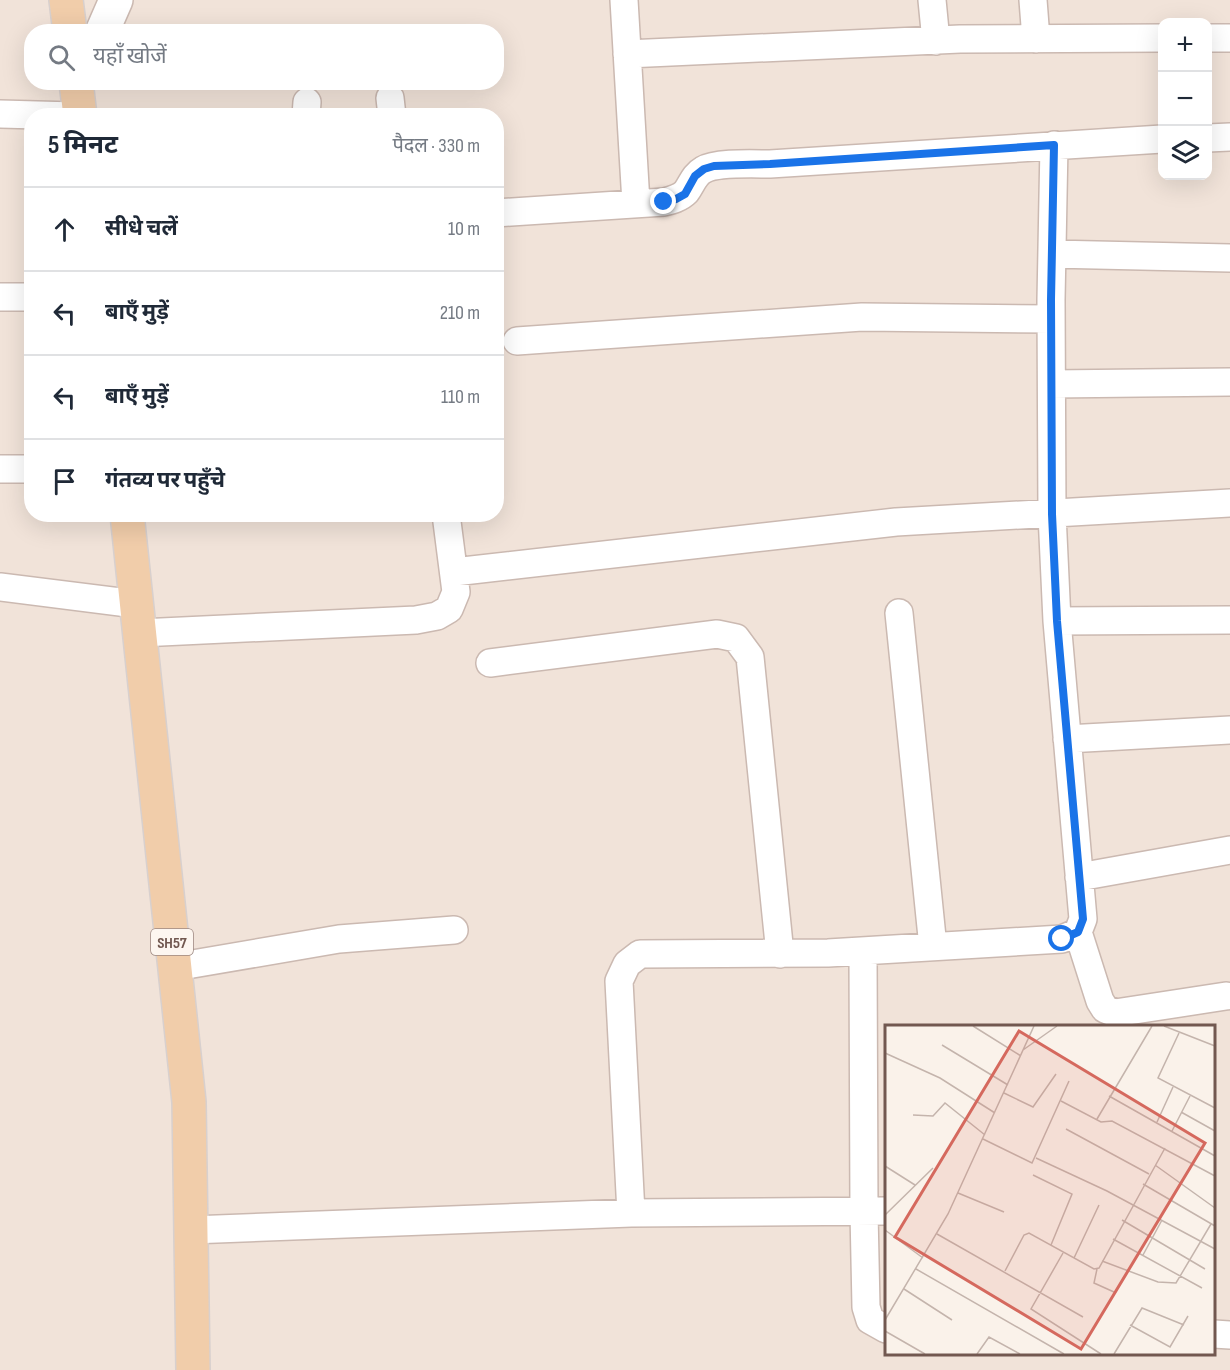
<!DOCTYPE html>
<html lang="hi">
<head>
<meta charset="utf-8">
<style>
	body { margin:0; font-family:"Sofia Sans Condensed","Noto Sans Devanagari",sans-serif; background:#f6f6f7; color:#1f2937 }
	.controls { position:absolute; right:18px; top:18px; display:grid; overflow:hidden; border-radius:12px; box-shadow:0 6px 24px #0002 }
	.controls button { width:54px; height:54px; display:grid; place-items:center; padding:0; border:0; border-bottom:2px solid #e0e1e3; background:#fff; color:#1f2937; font:30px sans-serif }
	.stop { position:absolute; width:18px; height:18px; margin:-14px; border:4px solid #1a73e8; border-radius:50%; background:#fff }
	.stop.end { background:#1a73e8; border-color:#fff; box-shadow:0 2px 6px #0008 }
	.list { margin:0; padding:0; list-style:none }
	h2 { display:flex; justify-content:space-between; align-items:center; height:78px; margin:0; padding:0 24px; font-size:26px }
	h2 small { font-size:20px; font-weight:400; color:#747a83 }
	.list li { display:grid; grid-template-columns:39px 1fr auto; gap:18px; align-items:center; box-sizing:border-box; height:84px; padding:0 24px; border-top:2px solid #e0e1e3 }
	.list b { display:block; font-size:22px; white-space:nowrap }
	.list em { font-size:20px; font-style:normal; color:#747a83 }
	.icon { flex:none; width:33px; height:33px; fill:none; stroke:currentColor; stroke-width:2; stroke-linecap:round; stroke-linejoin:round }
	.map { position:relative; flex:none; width:1230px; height:1370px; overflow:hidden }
	.search { position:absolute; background:#fff; box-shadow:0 6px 24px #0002; left:24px; top:24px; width:480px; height:66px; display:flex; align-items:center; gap:15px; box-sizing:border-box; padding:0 21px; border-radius:24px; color:#747a83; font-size:22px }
	.panel { position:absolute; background:#fff; box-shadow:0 6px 24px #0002; left:24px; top:108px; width:480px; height:414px; border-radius:24px }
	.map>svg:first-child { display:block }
	.residential { fill:#f1e3d9; fill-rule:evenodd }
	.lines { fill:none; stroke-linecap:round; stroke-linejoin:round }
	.minor-casing { stroke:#cbb9b1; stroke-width:30 }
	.tertiary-casing { stroke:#cbb9b1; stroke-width:36 }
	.primary-casing { stroke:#d8d0ce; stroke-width:36 }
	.minor { stroke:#fff; stroke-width:27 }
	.tertiary { stroke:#fff; stroke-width:33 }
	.primary { stroke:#f1cdaa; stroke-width:33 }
	.route { stroke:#1a73e8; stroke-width:8 }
	.labels { text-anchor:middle; stroke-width:4.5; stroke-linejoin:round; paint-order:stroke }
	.shield { fill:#fdf6f0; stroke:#9c8780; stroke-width:1.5 }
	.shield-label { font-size:16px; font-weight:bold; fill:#725850 }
	.inset-road { fill:none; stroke:#c4b4ac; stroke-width:1.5 }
	.view { fill:#d5695e; fill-opacity:0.15; stroke:#d5695e; stroke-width:3 }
	.inset-edge { fill:none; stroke:#725850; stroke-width:3 }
</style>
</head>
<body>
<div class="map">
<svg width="1230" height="1370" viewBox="0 0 1230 1370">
	<rect width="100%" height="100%" fill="#faf2ea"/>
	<path class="residential" d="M0 0H1230V1370H0ZM1162 22H1208V176H1162ZM32 32H496V82H32ZM32 116H496V514H32ZM886 1026H1214V1354H886Z"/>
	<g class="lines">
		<defs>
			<path id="minor" d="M624 0 636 203
				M932 0 936 41
				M1033 0 1036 39
				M1208 38H1230
				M627 54 960 39 1162 38
				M390 98 392 116
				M0 114 75 116
				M306 116 307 102
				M1208 138 1230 137
				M496 213 664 202C672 200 680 198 686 192 692 184 694 175 703 170 716 162 754 164 770 164L1162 139
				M1052 254 1230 258
				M0 297H32
				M517 341 862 317 1051 319
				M1052 384 1230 382
				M0 469H32
				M454 572 896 522 1230 503
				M0 587 136 604
				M899 613 933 947
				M1057 621 1230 620
				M140 633 416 620 437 616 449 609 456 592 446 514
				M490 663 717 634 736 638 750 657 780 954
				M1067 739 1230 730
				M1079 877 1230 850
				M1078 932 1100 1001 1105 1009 1115 1013 1226 996
				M863 952 864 1212 866 1307 870 1320 886 1329
				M175 967 339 939 454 930
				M631 1213 619 981 627 964 640 954 828 953 1062 939 1078 932 1083 919 1057 621 1052 514 1051 300 1054 145
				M191 1230 631 1213 886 1211
				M1214 1334 1230 1335"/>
			<path id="tertiary" d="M102 32 116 0"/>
			<path id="primary" d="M66 0 70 32
				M76 82 80 116
				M127 514 189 1102 193 1370"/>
		</defs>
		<use href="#minor" class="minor-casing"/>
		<use href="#tertiary" class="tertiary-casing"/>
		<use href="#primary" class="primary-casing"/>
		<use href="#minor" class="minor"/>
		<use href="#tertiary" class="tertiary"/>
		<use href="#primary" class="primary"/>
	</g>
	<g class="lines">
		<path class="route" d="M664 202 676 199 685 194 695 176 704 169 714 166 770 164 1054 145 1051 300 1052 514 1057 621 1083 919 1078 932 1062 939"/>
	</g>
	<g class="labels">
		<rect class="shield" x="151" y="929" width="42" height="26" rx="4.5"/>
		<g class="shield-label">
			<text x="172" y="948">SH57</text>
		</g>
	</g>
	<g transform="translate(885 1025)">
		<rect width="330" height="330" fill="#faf2ea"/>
		<path class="inset-road" d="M88 1 136 31M279 1 330 21M294 8 273 53 330 83M57 20 123 60M138 25 172 1M0 28 55 53 110 88M119 68 148 82 171 49M224 71 330 131M176 76 216 97 227 96 330 151M296 87 330 106M28 90 48 91 60 78 100 110M212 94 267 1M272 97 288 62M181 104 264 149M287 106 305 71M98 114 147 138 184 56M151 133 222 166 330 224M270 140 330 183M0 141 30 160M148 150 187 169 166 220M258 159 330 201M73 168 119 187M0 190 48 143M237 195 320 244M0 205 38 233M52 209 198 292M228 214 317 263M178 228 146 284 216 329M258 230 277 195M189 233 214 180M217 236 273 257 291 258 326 199M31 244 179 329M212 244 209 258 229 267M120 246 139 210 144 208 209 244 214 243 280 123M19 264 67 295M0 295 63 189 149 1M245 300 285 322 303 291M0 306 40 329M92 329 104 312 135 329M229 329 257 283 299 300"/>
		<path class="view" d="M134 6 320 118 196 324 10 212Z"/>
		<rect width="330" height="330" class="inset-edge"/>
	</g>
</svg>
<div class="controls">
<button>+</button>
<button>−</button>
<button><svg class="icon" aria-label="layers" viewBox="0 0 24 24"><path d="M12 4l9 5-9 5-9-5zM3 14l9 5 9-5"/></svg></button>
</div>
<div class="stop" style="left:1062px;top:939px"></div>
<div class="stop end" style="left:664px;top:202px"></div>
<div class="search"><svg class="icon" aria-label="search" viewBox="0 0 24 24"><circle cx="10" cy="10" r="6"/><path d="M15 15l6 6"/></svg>यहाँ खोजें</div>
<section class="panel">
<h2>5 मिनट<small>पैदल · 330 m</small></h2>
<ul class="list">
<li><svg class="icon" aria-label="ahead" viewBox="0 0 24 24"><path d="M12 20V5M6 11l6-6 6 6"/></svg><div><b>सीधे चलें</b></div><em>10 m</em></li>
<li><svg class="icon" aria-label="left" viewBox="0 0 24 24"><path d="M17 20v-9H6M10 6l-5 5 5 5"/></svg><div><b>बाएँ मुड़ें</b></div><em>210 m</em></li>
<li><svg class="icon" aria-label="left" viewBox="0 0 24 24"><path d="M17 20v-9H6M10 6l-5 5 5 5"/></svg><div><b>बाएँ मुड़ें</b></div><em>110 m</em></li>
<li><svg class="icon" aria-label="arrive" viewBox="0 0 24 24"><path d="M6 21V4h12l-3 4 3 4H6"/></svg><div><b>गंतव्य पर पहुँचे</b></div></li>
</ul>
</section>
</div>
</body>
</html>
